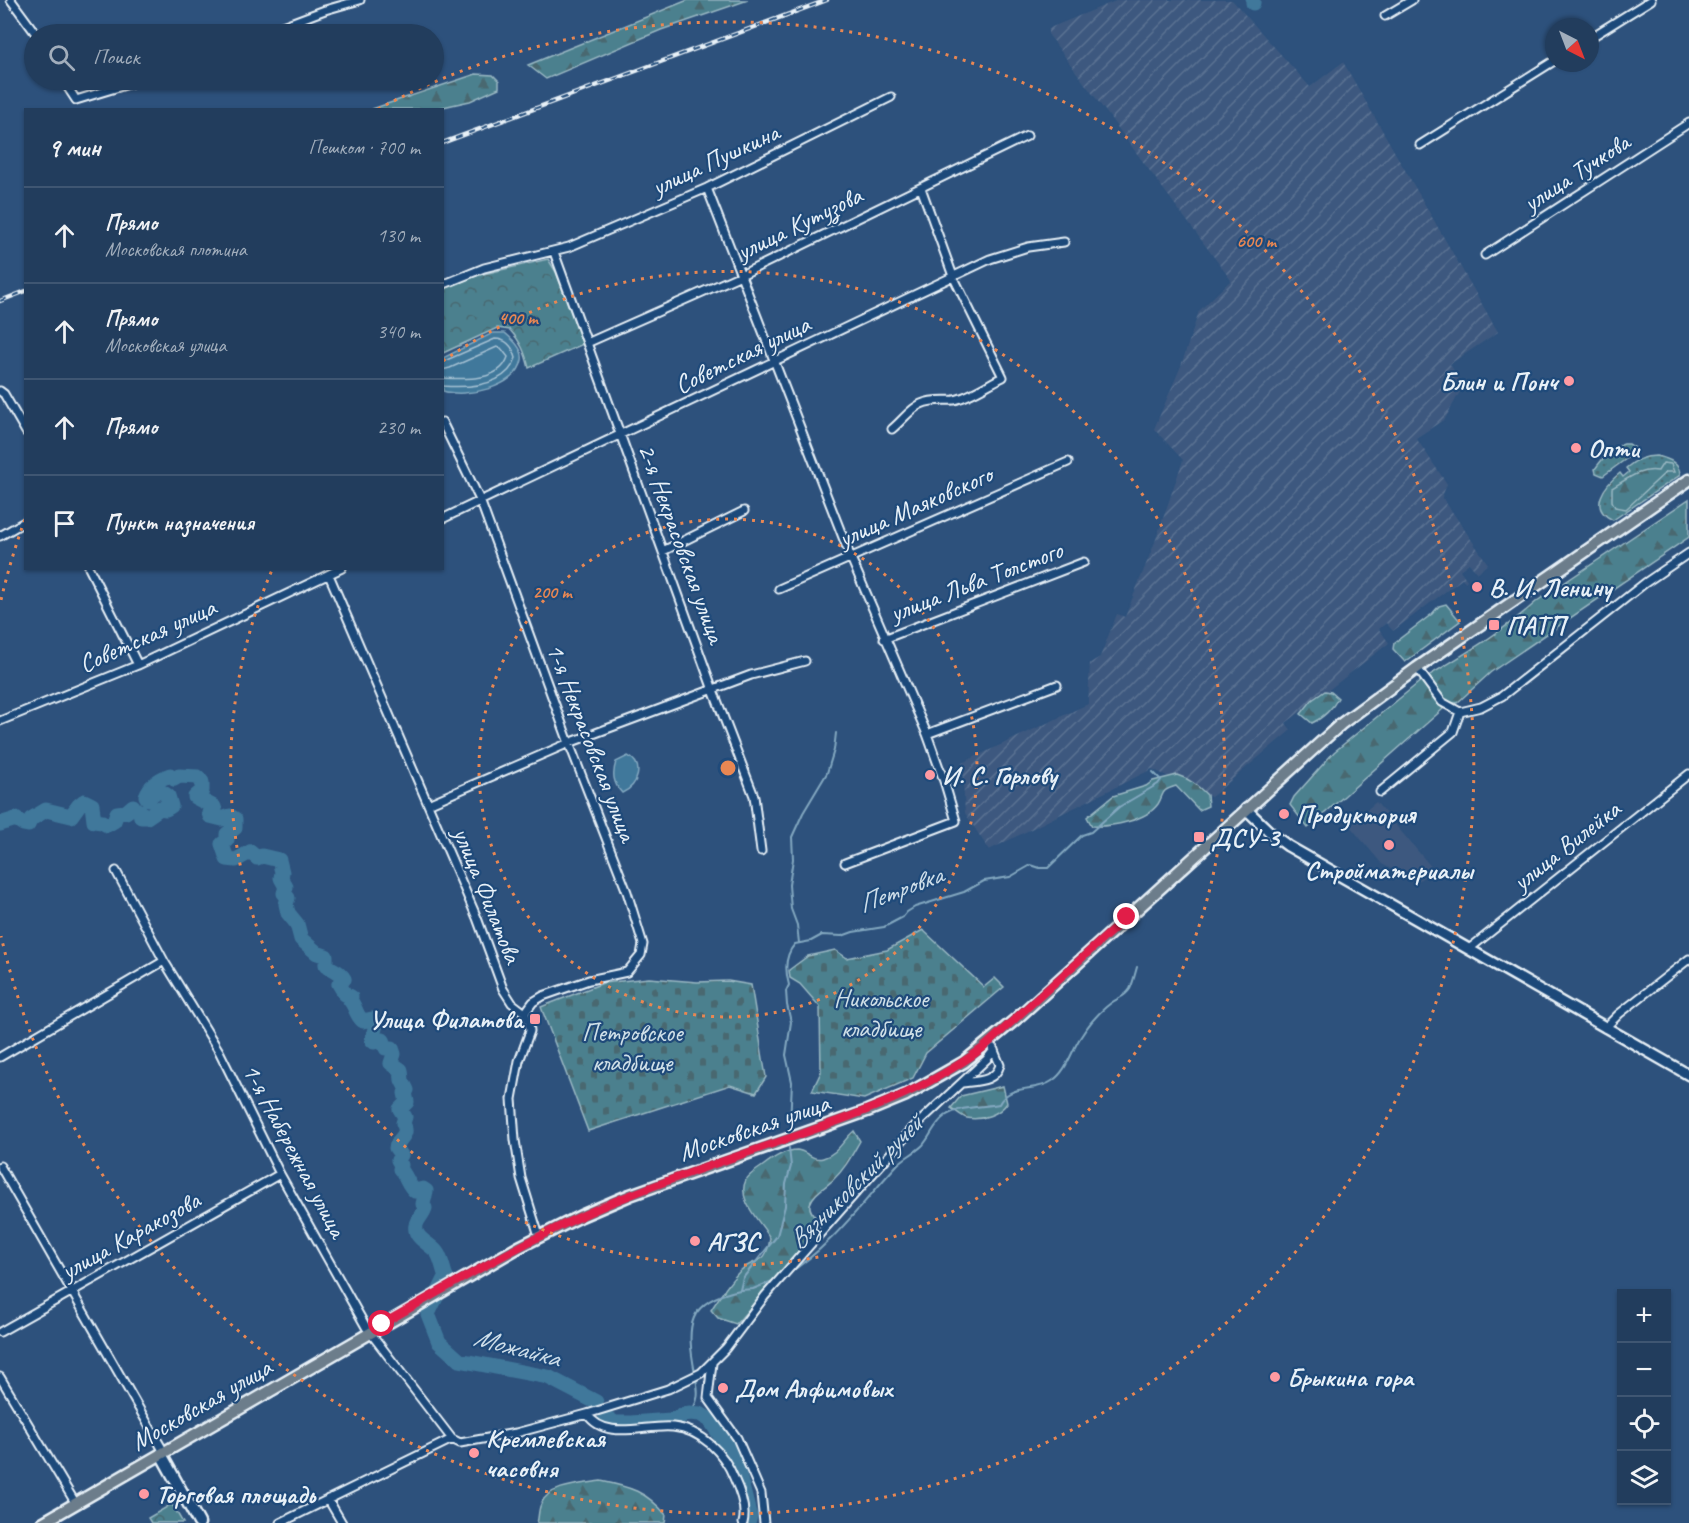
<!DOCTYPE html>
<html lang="ru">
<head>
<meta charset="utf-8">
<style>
	body { margin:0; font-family:Caveat,sans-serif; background:#2a4463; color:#f1f3f6 }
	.controls { position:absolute; right:18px; bottom:18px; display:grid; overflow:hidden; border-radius:0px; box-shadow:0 2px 4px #0004 }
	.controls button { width:54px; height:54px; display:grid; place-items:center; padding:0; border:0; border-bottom:2px solid #3f5672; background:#223d5d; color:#f1f3f6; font:30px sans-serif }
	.compass { position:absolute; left:1545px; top:18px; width:54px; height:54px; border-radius:50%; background:#223d5d; box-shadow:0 2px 4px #0004; rotate:138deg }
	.stop { position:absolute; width:18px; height:18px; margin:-14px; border:4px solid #e11d48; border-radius:50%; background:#fff }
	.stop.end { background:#e11d48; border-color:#fff; box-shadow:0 2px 6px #0008 }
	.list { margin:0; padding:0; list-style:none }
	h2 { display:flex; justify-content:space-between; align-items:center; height:78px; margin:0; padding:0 24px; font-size:26px }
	h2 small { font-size:20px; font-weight:400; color:#a2aebc }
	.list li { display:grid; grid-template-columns:39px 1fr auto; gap:18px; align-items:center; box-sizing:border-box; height:96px; padding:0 24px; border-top:2px solid #3f5672 }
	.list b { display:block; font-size:22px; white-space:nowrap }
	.list p { margin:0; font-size:20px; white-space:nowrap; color:#a2aebc }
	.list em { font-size:20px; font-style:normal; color:#a2aebc }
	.icon { flex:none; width:33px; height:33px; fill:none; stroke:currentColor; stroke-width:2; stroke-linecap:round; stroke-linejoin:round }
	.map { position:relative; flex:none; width:1689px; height:1523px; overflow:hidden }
	.search { position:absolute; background:#223d5d; box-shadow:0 2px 4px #0004; left:24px; top:24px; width:420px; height:66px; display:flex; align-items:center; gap:15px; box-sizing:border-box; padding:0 21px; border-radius:33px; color:#a2aebc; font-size:22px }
	.panel { position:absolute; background:#223d5d; box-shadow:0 2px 4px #0004; left:24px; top:108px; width:420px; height:462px; border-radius:0px }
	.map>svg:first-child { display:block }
	.built { fill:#3e597f }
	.industrial { fill:url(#industrial-furrows) }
	.grass { fill:url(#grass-dots); stroke:#9ab8c3; stroke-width:1.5 }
	.forest { fill:url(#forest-firs); stroke:#9ab8c3; stroke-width:1.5 }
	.cemetery { fill:url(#cemetery-stones); stroke:#9ab8c3; stroke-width:1.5 }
	.park { fill:url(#park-crowns); stroke:#9ab8c3; stroke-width:1.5 }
	.water { fill:#40789b; stroke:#83a8c0; stroke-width:1.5 }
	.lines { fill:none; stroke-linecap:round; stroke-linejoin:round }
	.shore { stroke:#a5c1d3; stroke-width:1.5 }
	.stream { stroke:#83a8c0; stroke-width:2 }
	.river { stroke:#40789b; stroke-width:15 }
	.minor-casing { stroke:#e8f1f8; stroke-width:11 }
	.tertiary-casing { stroke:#e8f1f8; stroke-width:14 }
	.secondary-casing { stroke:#e8f1f8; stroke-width:15 }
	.primary-casing { stroke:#e8f1f8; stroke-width:15 }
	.minor { stroke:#1f4a7a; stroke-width:7 }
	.tertiary { stroke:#1f4a7a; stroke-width:9 }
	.secondary { stroke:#1f4a7a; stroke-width:10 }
	.primary { stroke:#6c7d8b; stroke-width:10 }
	.rail-casing { stroke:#e8f1f8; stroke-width:4.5 }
	.rail { stroke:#1f4a7a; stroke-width:2; stroke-dasharray:7; stroke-linecap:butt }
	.route { stroke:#e11d48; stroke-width:8 }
	.ring { fill:none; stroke:#e88753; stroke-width:3; stroke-dasharray:3 6 }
	.poi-dot { fill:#ff9aa2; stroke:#1f4a7a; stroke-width:2 }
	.labels { text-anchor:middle; stroke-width:4.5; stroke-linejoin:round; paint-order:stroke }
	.street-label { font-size:26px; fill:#e8f1f8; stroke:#1f4a7a }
	.poi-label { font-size:26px; font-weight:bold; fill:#e8f1f8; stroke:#1f4a7a; text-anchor:start }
	.park-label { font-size:26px; fill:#d0e0e8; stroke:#1f4a7a }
	.water-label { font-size:27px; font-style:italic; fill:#cfdfea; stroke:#1f4a7a }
	.centre { fill:#e88753; stroke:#1f4a7a; stroke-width:3 }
	.ring-label { font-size:18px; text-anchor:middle; font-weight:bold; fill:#e88753; stroke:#1f4a7a; stroke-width:4.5; stroke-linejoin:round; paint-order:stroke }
</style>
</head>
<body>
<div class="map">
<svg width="1689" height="1523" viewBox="0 0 1689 1523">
	<defs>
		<pattern id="industrial-furrows" width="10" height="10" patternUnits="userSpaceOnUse" patternTransform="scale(1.5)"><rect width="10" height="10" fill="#3e597f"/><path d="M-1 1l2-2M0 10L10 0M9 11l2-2" fill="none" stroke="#5a7192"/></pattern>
		<pattern id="grass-dots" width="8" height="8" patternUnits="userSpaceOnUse" patternTransform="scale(1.5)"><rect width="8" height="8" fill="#4b808e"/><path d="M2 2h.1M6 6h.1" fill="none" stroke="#49676f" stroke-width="1.8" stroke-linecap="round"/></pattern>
		<pattern id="forest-firs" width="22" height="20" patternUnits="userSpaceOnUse" patternTransform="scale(1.5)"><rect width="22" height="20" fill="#4b808e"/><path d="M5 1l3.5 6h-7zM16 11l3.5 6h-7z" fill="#49676f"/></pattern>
		<pattern id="cemetery-stones" width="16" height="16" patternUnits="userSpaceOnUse" patternTransform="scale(1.5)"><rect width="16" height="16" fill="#4b808e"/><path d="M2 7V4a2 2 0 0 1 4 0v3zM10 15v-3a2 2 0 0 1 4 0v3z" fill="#49676f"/></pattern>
		<pattern id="park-crowns" width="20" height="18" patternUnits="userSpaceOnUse" patternTransform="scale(1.5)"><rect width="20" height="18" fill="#4b808e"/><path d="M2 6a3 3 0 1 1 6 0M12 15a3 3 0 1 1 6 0" fill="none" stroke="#49676f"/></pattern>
	</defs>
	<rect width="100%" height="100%" fill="#2d517c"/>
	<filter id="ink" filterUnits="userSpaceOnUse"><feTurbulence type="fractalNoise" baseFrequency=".0167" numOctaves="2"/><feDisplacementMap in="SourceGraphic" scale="12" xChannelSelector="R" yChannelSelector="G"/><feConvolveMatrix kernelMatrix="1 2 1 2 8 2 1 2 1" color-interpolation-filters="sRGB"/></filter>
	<g filter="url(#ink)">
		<path class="built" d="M1376 802 1433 869 1416 883 1382 864 1349 825Z"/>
		<path class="industrial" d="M1118 0H1232L1310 87 1343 62 1498 332 1450 364 1463 386 1445 419 1416 438 1447 484 1442 497 1488 564 1477 573 1469 563 1460 570 1467 580 1465 582 1462 579 1393 631 1386 623 1379 629 1389 643 1286 723 1291 730 1211 797 1152 769 989 850 965 813 962 763 1088 704 1090 663 1100 657 1117 614 1125 617 1155 542 1183 460 1154 429 1181 366 1199 311 1231 280 1048 34V30L1052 27Z"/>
		<path class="grass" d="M1624 444H1629L1638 450 1603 476 1596 473 1595 469C1602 459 1612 447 1624 444Z
			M1656 456C1667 458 1680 462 1680 475L1613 520C1587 508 1605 485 1620 473L1623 477 1629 472 1626 468C1635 460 1644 456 1656 456Z"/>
		<path class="forest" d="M688 0H748L661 30 546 79 528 65Z
			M476 74 493 75 499 81V88L470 101 434 109H372Z
			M1663 463 1671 464 1674 472H1666L1626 509 1615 507 1612 501V488C1627 479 1640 468 1658 471Z
			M1689 499V537L1491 672 1457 703 1447 702 1428 676C1466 653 1504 631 1537 601Z
			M1446 604 1460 621 1405 662 1393 649 1394 643 1432 614 1439 606Z
			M1422 680 1443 709 1308 828 1290 805 1294 797 1334 752Z
			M1325 691 1331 692 1338 698C1333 708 1323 718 1312 723L1301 714 1312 700Z
			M1177 775C1190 779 1197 785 1207 795L1208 806 1199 810 1176 786C1159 791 1165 793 1158 804 1146 821 1111 827 1092 826L1087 817 1113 796 1146 786 1153 781Z
			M1003 1086 1007 1103C1000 1114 981 1121 967 1118 962 1117 956 1111 951 1108L961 1096Z
			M854 1131 860 1141C852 1155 845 1169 833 1180 826 1187 813 1193 810 1204 809 1209 812 1213 815 1217L828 1216 825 1222 736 1324 718 1318 711 1310C720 1296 728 1283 740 1271 757 1256 766 1267 770 1238 761 1222 736 1200 746 1180 749 1174 759 1169 764 1165 773 1158 785 1150 797 1150 807 1151 812 1161 823 1158 838 1154 843 1140 854 1131Z
			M601 1481C630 1487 646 1491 666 1515L665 1523H537C539 1517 538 1510 541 1504 548 1485 583 1484 601 1481Z"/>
		<path class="cemetery" d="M923 930 984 987 995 978 1004 987 926 1053 913 1078 864 1099 812 1091 821 1072 820 1007 800 984 790 978 789 970 808 956 835 950 847 958 887 950Z
			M649 978 697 982 728 981 751 985 766 1077 756 1093 730 1085 588 1131 541 1007 603 983Z"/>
		<path class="park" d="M548 259 556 272 583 344 529 368C525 352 521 342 510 330L497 328 443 353V289L475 276Z
			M172 1504 183 1523H151L148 1518Z"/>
		<path class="water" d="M493 333H505C512 339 524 349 522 360 517 388 465 398 443 391V358Z
			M628 756C645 765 638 786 622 793 613 783 612 774 616 762Z"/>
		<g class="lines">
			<path class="shore" d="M442 362 495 339C507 339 513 347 516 358 506 387 468 388 442 386
				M442 370 450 368 497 347 501 348 508 357C500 382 463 379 442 378"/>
			<path class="stream" d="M799 943 797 925 791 909 789 885 793 859 792 837 803 813 827 773 834 750 836 733
				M790 1123 792 1082 786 1055 791 1022 787 1005 786 991 789 985C785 971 784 956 795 944L811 941 822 935 842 936 853 932 884 927 903 917 907 912 915 907 964 892 984 881 1010 877 1031 865 1040 868H1048L1082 835 1091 832 1119 807 1158 784 1161 780 1153 772
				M786 1275C831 1247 862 1203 897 1165 905 1157 915 1153 923 1145 931 1136 934 1124 945 1116 960 1106 982 1107 999 1104 1010 1083 1035 1093 1052 1081 1067 1071 1071 1052 1080 1038 1088 1025 1099 1012 1111 1003 1118 998 1125 997 1130 989 1133 983 1135 974 1137 967
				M741 1290 753 1289 775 1280
				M695 1373C686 1326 686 1301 740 1290L743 1278 777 1236 785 1206 786 1184 791 1166 789 1148
				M689 1413C699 1403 699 1392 696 1379"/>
			<path class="river" d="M1253 3V0
				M0 824 16 819 23 824 28 825 31 819 46 810 71 816 79 805 84 801 92 805 94 821 102 822 107 825 114 821 117 813 126 812 133 806 134 809 140 811 141 817H147L160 808 166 809 171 806 168 796 162 792H155L148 799 146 796C150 785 159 779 170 775L174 779 179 776 198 777 202 782V791L195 797 214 807 215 810 209 813 210 816 222 819 230 816 235 819V828L227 834V840L222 844 227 859 236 860 250 852 257 858 262 856 279 860 282 872 281 878 286 887 284 893 288 898 286 904 288 913 297 924 301 939 317 953 326 956V965C333 971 339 970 344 979L339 984 345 994 351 997 350 1000C356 1007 356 1016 363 1021L372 1019C379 1023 373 1033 372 1040L374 1042 383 1040 386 1048H392L394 1054 391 1063 401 1070 402 1080 407 1090 405 1093 407 1102 400 1109 405 1117 403 1123C410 1136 398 1137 396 1148L401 1155 398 1160 401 1165 400 1169C407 1176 407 1184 415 1191L423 1189 426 1191 423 1204 425 1208C423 1215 417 1219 416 1225 413 1239 432 1244 438 1254 442 1261 443 1269 446 1277L428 1314 439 1342 459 1360 548 1377 596 1402
				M606 1417 615 1423H631L671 1420 689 1413 700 1414 710 1420 734 1456 750 1517 748 1523"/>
			<defs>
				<path id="minor" d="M11 0 36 34
					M1385 16 1412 0
					M261 34 325 10 360 0
					M1590 38 1651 0
					M63 80 76 100 142 80
					M1420 145 1554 61
					M707 188 851 558 927 734
					M554 252 713 690 754 796 761 851
					M1485 255 1689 123
					M442 285 484 268 569 247 707 188 891 97
					M587 343 741 275 1027 136
					M0 391 4 394 26 432
					M442 422 480 500 569 743 627 892 643 944 641 955 627 972 589 980 543 996 533 1002 525 1013
					M892 429C902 421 910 409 921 404 932 399 943 401 954 400 970 397 988 384 1003 377L953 276 921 188
					M442 519 990 259 1028 247 1064 242
					M0 536 26 521
					M663 551 744 511
					M89 568 138 665
					M329 575 477 918 503 989 512 1003 525 1013 529 1022 530 1031 519 1061 512 1099 515 1140 521 1178 539 1236
					M779 589 1068 462
					M884 639 1084 562
					M1417 668 1442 702 1460 712 1481 707 1502 696 1645 583 1689 553
					M0 721 138 665 342 568
					M1380 792 1453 732 1460 712
					M428 804 569 743 751 675 805 661
					M845 863 956 821 945 784 927 734 1057 685
					M116 871 164 961 219 1051 280 1174 366 1327 452 1439 460 1443 516 1433 587 1414 668 1389 701 1373 726 1348 765 1296 913 1128 987 1059 994 1050
					M1469 949 1689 774
					M1605 1028 1619 1014 1689 959
					M0 1057 164 961
					M962 1083C977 1081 995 1082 1000 1065L993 1048
					M0 1166 164 1452
					M0 1332 280 1174
					M712 1363 708 1398 737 1438 761 1493 764 1523
					M0 1377 76 1504
					M587 1414C606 1442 645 1424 673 1427 702 1430 724 1453 734 1478 740 1491 747 1509 743 1523
					M328 1499 342 1523
					M280 1523 452 1439"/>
				<path id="tertiary" d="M1246 809 1273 835 1288 846 1689 1075"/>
				<path id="secondary" d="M161 1454 199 1523"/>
				<path id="primary" d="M42 1523 519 1247 581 1216 630 1195 867 1111 906 1095 964 1062 1016 1019 1341 724 1417 668 1689 480"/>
			</defs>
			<use href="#minor" class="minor-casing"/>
			<use href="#tertiary" class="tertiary-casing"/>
			<use href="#secondary" class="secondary-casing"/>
			<use href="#primary" class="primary-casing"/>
			<use href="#minor" class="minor"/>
			<use href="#tertiary" class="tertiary"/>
			<use href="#secondary" class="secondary"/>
			<use href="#primary" class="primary"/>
			<defs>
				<path id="rail" d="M442 143 827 0
					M0 301 26 291"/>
			</defs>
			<use href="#rail" class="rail-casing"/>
			<use href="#rail" class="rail"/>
		</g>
	</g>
	<g class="lines" filter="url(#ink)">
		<path class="route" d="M382 1324C464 1278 545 1228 633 1194 683 1174 735 1157 787 1139 856 1115 924 1092 984 1047L1127 917"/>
	</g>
	<g class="ring">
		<circle cx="728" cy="768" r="249"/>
		<path d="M443 361A497 497 0 1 1 272 570"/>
		<path d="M1 600A746 746 0 0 1 25 519M378 109A746 746 0 1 1 1 936"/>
	</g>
	<g class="poi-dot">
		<circle cx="1569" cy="381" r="6"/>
		<circle cx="1576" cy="448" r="6"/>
		<circle cx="1477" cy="587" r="6"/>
		<rect x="1488" y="619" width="12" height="12" rx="3"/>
		<circle cx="930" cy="775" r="6"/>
		<circle cx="1284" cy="814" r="6"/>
		<rect x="1193" y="831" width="12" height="12" rx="3"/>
		<circle cx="1389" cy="845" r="6"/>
		<rect x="529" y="1013" width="12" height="12" rx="3"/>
		<circle cx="695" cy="1241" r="6"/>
		<circle cx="1275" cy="1377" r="6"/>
		<circle cx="723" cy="1388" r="6"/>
		<circle cx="474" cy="1453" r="6"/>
		<circle cx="144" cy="1494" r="6"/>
	</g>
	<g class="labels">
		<g class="street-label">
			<text transform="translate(715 159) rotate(-25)" y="9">улица Пушкина</text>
			<text transform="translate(1576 172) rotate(-33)" y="9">улица Тучкова</text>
			<text transform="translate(799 223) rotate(-26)" y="9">улица Кутузова</text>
			<text transform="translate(742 354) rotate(-26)" y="9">Советская улица</text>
			<text transform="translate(915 506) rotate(-24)" y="9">улица Маяковского</text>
			<text transform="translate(682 543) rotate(70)" y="9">2-я Некрасовская улица</text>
			<text transform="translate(976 581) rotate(-21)" y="9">улица Льва Толстого</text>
			<text transform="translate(147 635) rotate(-24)" y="9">Советская улица</text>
			<text transform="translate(592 742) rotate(69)" y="9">1-я Некрасовская улица</text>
			<text transform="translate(1566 845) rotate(-38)" y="9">улица Вилейка</text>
			<text transform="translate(488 895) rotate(68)" y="9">улица Филатова</text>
			<text transform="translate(754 1127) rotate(-19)" y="9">Московская улица</text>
			<text transform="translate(295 1150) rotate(62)" y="9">1-я Набережная улица</text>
			<text transform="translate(130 1235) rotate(-29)" y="9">улица Каракозова</text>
			<text transform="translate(201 1404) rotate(-30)" y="9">Московская улица</text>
		</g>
		<g class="poi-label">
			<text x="1557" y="390" text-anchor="end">Блин и Понч</text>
			<text x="1588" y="457">Опти</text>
			<text x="1489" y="596">В. И. Ленину</text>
			<text x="1506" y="634">ПАТП</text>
			<text x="942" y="784">И. С. Горлову</text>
			<text x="1296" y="823">Продуктория</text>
			<text x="1211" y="846">ДСУ-3</text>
			<text x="1389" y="879" text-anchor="middle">Стройматериалы</text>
			<text x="523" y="1028" text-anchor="end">Улица Филатова</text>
			<text x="707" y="1250">АГЗС</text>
			<text x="1287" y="1386">Брыкина гора</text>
			<text x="735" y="1397">Дом Алфимовых</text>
			<text x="486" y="1447">Кремлевская<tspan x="486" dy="30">часовня</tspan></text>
			<text x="156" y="1503">Торговая площадь</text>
		</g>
		<g class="park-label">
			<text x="881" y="1007">Никольское<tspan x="881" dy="30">кладбище</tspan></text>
			<text x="632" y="1041">Петровское<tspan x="632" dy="30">кладбище</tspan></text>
		</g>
		<g class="water-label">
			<text transform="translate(900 889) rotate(-21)" y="9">Петровка</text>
			<text transform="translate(855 1182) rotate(-45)" y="9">Вязниковский ручей</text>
			<text transform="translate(517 1347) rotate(15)" y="9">Можайка</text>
		</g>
	</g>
	<circle cx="728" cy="768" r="9" class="centre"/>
	<g class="ring-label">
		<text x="1256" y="247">600 m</text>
		<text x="518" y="324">400 m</text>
		<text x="552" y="598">200 m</text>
	</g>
</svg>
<div class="controls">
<button>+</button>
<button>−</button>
<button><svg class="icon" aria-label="locate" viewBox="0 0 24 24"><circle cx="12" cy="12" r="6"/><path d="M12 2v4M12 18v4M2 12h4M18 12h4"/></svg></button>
<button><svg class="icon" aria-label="layers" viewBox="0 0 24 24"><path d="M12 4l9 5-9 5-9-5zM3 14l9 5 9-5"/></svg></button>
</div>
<svg class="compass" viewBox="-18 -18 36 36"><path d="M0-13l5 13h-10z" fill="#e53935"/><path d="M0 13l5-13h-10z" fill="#a2aebc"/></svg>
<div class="stop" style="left:382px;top:1324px"></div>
<div class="stop end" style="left:1127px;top:917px"></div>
<div class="search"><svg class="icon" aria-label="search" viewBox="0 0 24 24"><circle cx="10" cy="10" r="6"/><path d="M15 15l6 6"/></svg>Поиск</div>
<section class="panel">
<h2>9 мин<small>Пешком · 700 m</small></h2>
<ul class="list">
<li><svg class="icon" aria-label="ahead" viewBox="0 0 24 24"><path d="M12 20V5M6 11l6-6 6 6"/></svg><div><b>Прямо</b><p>Московская плотина</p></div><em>130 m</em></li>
<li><svg class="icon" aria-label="ahead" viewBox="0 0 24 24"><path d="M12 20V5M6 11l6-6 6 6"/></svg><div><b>Прямо</b><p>Московская улица</p></div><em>340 m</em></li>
<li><svg class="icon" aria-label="ahead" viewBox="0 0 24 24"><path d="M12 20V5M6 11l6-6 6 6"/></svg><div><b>Прямо</b></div><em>230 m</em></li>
<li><svg class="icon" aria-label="arrive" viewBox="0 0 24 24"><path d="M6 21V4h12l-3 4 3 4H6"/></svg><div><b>Пункт назначения</b></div></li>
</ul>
</section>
</div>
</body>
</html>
